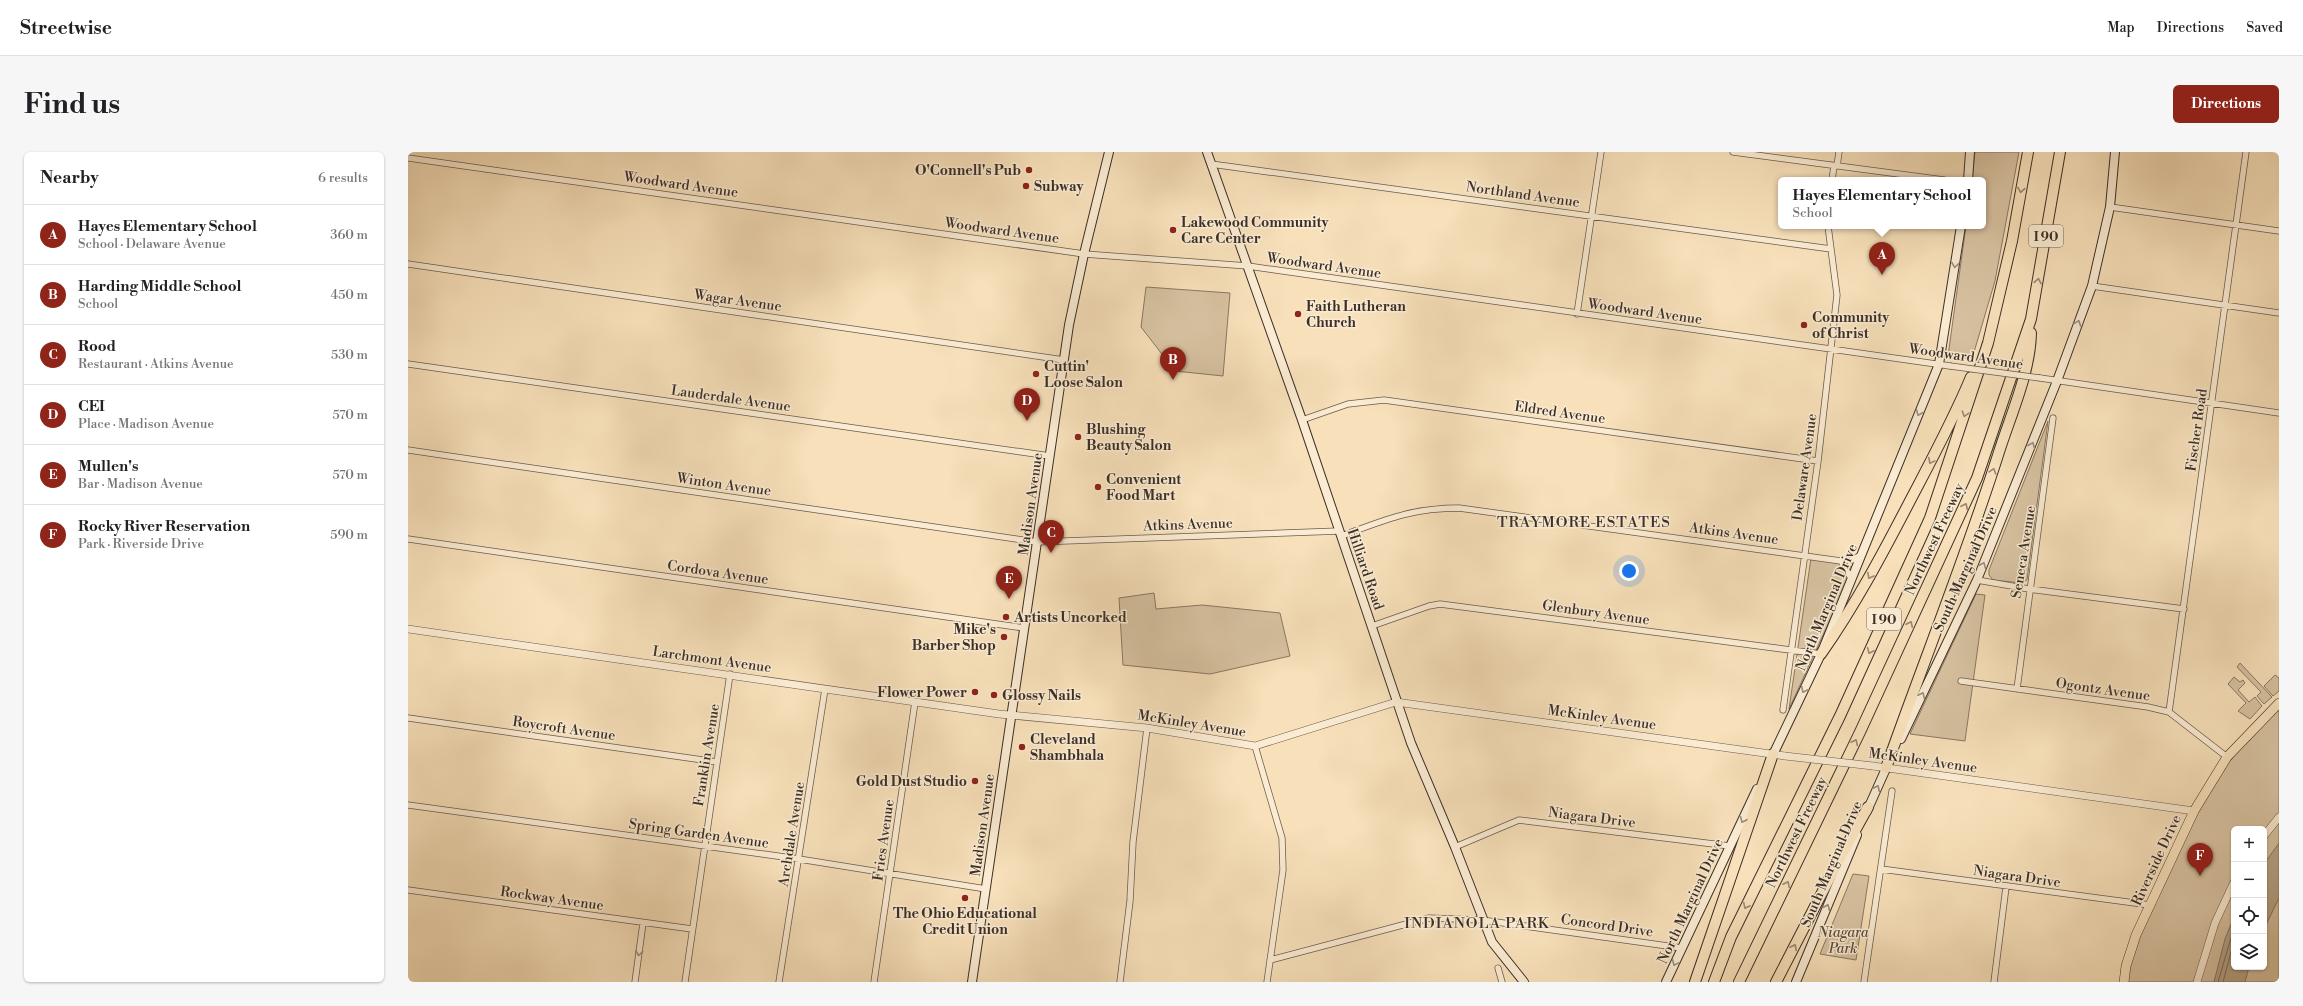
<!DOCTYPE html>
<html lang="en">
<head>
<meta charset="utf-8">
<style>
	body { margin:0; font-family:"Libre Bodoni",serif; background:#f6f6f6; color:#202124 }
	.controls { position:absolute; right:12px; bottom:12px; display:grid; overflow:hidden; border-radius:6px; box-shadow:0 1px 3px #0004 }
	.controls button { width:36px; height:36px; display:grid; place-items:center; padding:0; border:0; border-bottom:1px solid #e0e0e0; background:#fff; color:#202124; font:20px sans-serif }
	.you { position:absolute; left:1221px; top:419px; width:14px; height:14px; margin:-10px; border:3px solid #fff; border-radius:50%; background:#1a73e8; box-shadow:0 0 0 6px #1a73e833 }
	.badge { display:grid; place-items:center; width:26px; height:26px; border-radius:50%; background:#8f2418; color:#fff; font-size:13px; font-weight:700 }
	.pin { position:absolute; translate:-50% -33px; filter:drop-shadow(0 1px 2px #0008) }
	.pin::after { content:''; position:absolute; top:21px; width:14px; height:12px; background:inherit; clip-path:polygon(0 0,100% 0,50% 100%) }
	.popup { position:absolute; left:1370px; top:25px; width:208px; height:52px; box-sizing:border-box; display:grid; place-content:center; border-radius:6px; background:#fff; filter:drop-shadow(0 1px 3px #0005); font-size:13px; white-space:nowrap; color:#757577 }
	.popup b { font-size:15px; color:#202124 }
	.popup::after { content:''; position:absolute; left:50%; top:100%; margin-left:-8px; border:8px solid transparent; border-top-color:#fff }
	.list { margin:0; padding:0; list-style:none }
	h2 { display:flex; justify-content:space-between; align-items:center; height:52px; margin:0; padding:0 16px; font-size:17px }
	h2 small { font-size:13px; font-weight:400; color:#757577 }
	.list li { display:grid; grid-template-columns:26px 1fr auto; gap:12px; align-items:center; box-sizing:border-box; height:60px; padding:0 16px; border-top:1px solid #e0e0e0 }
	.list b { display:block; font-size:15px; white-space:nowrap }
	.list p { margin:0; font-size:13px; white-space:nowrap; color:#757577 }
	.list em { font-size:13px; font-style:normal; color:#757577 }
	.icon { flex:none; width:22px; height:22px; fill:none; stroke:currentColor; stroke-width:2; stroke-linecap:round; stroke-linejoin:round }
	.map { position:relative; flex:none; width:1871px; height:830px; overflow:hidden; border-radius:6px }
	header { display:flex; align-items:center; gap:24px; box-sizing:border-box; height:56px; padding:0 20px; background:#fff; border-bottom:1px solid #e0e0e0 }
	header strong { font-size:19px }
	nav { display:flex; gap:22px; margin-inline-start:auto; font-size:14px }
	.intro { display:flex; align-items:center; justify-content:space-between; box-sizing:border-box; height:96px; padding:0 24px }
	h1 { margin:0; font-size:28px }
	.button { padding:10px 18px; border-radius:6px; background:#8f2418; color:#fff; font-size:14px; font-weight:700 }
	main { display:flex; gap:24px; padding:0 24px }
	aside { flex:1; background:#fff; border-radius:6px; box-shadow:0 1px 3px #0004 }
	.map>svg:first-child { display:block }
	.green { fill:#d7c2a1; stroke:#897864; fill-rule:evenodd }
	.water { fill:#b7a488; stroke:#857561 }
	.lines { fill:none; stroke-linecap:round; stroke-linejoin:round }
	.shore { stroke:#796a58; stroke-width:1 }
	.minor-casing { stroke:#6a5b4c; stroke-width:7 }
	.tertiary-casing { stroke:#6a5b4c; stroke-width:8 }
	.secondary-casing { stroke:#3b2f27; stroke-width:10 }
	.primary-casing { stroke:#3b2f27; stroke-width:10 }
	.motorway-casing { stroke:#3b2f27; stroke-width:12 }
	.minor { stroke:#faebd2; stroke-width:5.5 }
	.tertiary { stroke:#faebd2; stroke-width:7 }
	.secondary { stroke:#faebd2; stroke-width:8 }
	.primary { stroke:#f7e0ba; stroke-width:9 }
	.motorway { stroke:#f7e0ba; stroke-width:10 }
	.minor-bridge-casing { stroke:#6a5b4c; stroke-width:7; stroke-linecap:butt }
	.tertiary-bridge-casing { stroke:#6a5b4c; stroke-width:8; stroke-linecap:butt }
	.minor-bridge { stroke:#faebd2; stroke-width:5.5 }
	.tertiary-bridge { stroke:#faebd2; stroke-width:7 }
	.oneway { stroke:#998870 }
	.oneway2 { stroke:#9a8d7c }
	.poi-dot { fill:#8f2418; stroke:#faebd2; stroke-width:1.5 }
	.labels { text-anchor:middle; stroke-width:3; stroke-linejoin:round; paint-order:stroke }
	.shield { fill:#faebd2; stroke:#74675a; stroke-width:1 }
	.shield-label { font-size:13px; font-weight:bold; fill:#3b2f27 }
	.poi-label { font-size:14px; font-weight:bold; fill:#3b2f27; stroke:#faebd2; text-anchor:start }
	.street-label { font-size:14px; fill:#3b2f27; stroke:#faebd2 }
	.park-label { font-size:14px; font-style:italic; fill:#5a4c3f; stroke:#faebd2 }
	.neighbourhood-label { font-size:15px; letter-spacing:1px; fill:#3b2f27; stroke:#faebd2 }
</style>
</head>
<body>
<header>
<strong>Streetwise</strong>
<nav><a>Map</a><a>Directions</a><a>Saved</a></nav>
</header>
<div class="intro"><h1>Find us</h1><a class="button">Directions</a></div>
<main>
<aside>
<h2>Nearby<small>6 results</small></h2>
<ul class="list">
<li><span class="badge">A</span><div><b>Hayes Elementary School</b><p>School · Delaware Avenue</p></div><em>360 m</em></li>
<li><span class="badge">B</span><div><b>Harding Middle School</b><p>School</p></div><em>450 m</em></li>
<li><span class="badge">C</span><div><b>Rood</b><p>Restaurant · Atkins Avenue</p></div><em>530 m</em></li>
<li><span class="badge">D</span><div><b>CEI</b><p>Place · Madison Avenue</p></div><em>570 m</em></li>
<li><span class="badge">E</span><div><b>Mullen's</b><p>Bar · Madison Avenue</p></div><em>570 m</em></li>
<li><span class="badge">F</span><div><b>Rocky River Reservation</b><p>Park · Riverside Drive</p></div><em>590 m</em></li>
</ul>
</aside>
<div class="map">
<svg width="1871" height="830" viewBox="0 0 1871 830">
	<rect width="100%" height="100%" fill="#f7e0ba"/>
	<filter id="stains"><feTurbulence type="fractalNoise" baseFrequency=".005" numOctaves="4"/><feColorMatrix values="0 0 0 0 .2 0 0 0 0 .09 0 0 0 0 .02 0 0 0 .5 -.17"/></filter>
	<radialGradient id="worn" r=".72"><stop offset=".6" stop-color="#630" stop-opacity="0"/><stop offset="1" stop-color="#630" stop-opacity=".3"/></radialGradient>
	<path class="green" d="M1567 0H1611L1587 129 1564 207 1540 204 1558 74H1575V28H1564Z
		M738 135 822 141 815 224 767 219 733 175Z
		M1640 269 1619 428 1613 431 1585 428 1581 423V418Z
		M1403 406 1440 411 1445 418 1381 557Z
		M746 441 748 457 794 453 872 461 882 504 802 522 715 513 711 446Z
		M1568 442 1577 443 1557 589 1502 582Z
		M1832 511 1864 545 1856 552 1849 544 1853 540 1829 515Z
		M1867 523 1871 526V539L1865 544 1856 534Z
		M1826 525 1832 530 1835 528 1837 531 1830 538 1841 550 1847 545 1854 554 1842 567 1830 559 1838 551 1820 532Z
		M1871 555V830H1719L1725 800 1787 663 1817 615 1841 586ZM1826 677H1856V815H1826Z
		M1445 722 1461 724 1448 808 1412 802Z"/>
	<path class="water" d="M1871 691V746L1856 777V712Z
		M1826 765V815H1841L1837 830H1806L1817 787Z"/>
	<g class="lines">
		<path class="shore" d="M1810 830 1826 776
			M1815 830 1826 789"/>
		<defs>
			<path id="minor" d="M1325 0 1536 28
				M0 6 676 102 840 114 1542 214
				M803 12 1423 97
				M1429 14 1431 0
				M1424 28 1426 14
				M1702 55 1871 79
				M0 112 656 208
				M1684 134 1871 161
				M1169 162 1193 0
				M0 212 642 304
				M1632 226 1871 261
				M894 268 940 252 976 248 1410 309
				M0 298 629 390 931 379
				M933 384C977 368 1003 356 1051 356L1433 409 1444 408 1453 403
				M0 387 616 476
				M1433 409 1443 426
				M1569 428 1621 437 1776 457
				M964 474 1021 454 1032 452 1413 502
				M1553 529 1740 555 1761 560 1819 605
				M1609 537 1645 266
				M1375 558 1410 309 1429 143 1420 74
				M1761 560 1838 0
				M0 566 309 610
				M847 594 874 686 875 718 859 830
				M0 653 391 707 578 737
				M1047 695 1111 668 1322 694
				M1473 717 1742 753
				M0 738 284 777
				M862 808 1021 766 1074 768 1274 796
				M1090 816 1094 830
				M227 830 235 771
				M277 830 322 522
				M371 830 417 537
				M466 830 507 550
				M712 830 722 749 725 690 739 576
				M1456 830 1484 639
				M1586 830 1598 735"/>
			<path id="tertiary" d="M0 477 591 562 739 576 847 594 988 550 1377 604
				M1465 614 1786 659
				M1856 684 1871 665
				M1789 830 1807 771 1826 730"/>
			<path id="secondary" d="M799 0 894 268 1003 591 1047 695 1084 790 1116 830
				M1560 28 1562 0
				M1493 587 1569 428 1649 229 1684 134 1702 55 1707 0
				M1363 607 1413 502 1531 212 1553 74
				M1459 659 1480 612
				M564 830 661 173 676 102 701 0
				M1258 830 1349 637
				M1388 830 1449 683"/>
			<path id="primary" d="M1716 830 1718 814 1728 783 1786 659 1819 605 1871 551"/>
			<path id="motorway" d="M1413 502C1448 452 1476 399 1504 345 1525 305 1546 266 1563 225
				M1478 616C1515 511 1557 407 1591 300 1603 262 1622 221 1623 181
				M1287 830 1365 602
				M1306 830 1323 785 1432 564 1522 366 1580 191 1604 89 1620 0
				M1331 830 1452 580 1569 326 1623 167 1652 0
				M1368 830 1434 702 1460 655"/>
		</defs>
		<use href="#minor" class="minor-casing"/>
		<use href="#tertiary" class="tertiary-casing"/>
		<use href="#secondary" class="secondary-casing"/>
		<use href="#primary" class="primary-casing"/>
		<use href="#motorway" class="motorway-casing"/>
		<use href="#minor" class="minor"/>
		<use href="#tertiary" class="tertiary"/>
		<use href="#secondary" class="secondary"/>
		<use href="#primary" class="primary"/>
		<use href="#motorway" class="motorway"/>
		<defs>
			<path id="minor-bridge" d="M1542 214 1632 226"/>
			<path id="tertiary-bridge" d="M1377 604 1465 614"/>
		</defs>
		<use href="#minor-bridge" class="minor-bridge-casing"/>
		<use href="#tertiary-bridge" class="tertiary-bridge-casing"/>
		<use href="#minor-bridge" class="minor-bridge"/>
		<use href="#tertiary-bridge" class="tertiary-bridge"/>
	</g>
	<defs><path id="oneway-chevron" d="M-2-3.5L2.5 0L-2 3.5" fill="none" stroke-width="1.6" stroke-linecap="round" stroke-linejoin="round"/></defs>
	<g class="oneway">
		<use href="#oneway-chevron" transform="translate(1613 38) rotate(100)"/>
		<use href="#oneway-chevron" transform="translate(1630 129) rotate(-80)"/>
		<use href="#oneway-chevron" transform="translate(1557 262) rotate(108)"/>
		<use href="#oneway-chevron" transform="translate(1523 309) rotate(118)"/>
		<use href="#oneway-chevron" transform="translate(1585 319) rotate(-72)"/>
		<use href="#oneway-chevron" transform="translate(1557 354) rotate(-65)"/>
		<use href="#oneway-chevron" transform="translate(1462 424) rotate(119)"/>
		<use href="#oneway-chevron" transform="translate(1502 472) rotate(-65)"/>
		<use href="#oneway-chevron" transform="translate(1462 499) rotate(115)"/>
		<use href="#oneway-chevron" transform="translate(1447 590) rotate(-64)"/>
		<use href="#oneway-chevron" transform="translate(1379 732) rotate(-64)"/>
		<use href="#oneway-chevron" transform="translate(1338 754) rotate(116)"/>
		<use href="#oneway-chevron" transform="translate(1386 795) rotate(-63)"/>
	</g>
	<g class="oneway2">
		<use href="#oneway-chevron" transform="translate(1547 113) rotate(99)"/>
		<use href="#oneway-chevron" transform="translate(1670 171) rotate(-70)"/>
		<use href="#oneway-chevron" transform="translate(1511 261) rotate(112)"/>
		<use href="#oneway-chevron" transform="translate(1624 293) rotate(-68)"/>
		<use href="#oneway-chevron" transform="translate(1575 413) rotate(-68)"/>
		<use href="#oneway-chevron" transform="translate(1396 538) rotate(116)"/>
		<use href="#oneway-chevron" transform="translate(1514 543) rotate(-64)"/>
		<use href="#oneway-chevron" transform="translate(1469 636) rotate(-65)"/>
		<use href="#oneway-chevron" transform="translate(1335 668) rotate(115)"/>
		<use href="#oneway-chevron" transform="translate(1419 755) rotate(-67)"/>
		<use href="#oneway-chevron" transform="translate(231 801) rotate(98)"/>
		<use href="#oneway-chevron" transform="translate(1267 811) rotate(114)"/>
	</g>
	<g class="poi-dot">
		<circle cx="621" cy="18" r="4"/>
		<circle cx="618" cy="34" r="4"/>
		<circle cx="765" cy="78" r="4"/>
		<circle cx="890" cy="162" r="4"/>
		<circle cx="1396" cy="173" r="4"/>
		<circle cx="628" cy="222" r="4"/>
		<circle cx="670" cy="285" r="4"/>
		<circle cx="690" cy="335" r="4"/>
		<circle cx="598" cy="465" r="4"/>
		<circle cx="596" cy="485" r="4"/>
		<circle cx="567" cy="540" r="4"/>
		<circle cx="586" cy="543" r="4"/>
		<circle cx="614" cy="595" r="4"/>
		<circle cx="567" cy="629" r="4"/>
		<circle cx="557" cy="746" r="4"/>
	</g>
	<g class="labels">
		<g class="shield">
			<rect x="1621" y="73" width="34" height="22" rx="3"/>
			<rect x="1459" y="456" width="34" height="22" rx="3"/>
		</g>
		<g class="shield-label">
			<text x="1638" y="89">I 90</text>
			<text x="1476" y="472">I 90</text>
		</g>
		<g class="poi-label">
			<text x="613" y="23" text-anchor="end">O'Connell's Pub</text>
			<text x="626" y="39">Subway</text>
			<text x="773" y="75">Lakewood Community<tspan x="773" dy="16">Care Center</tspan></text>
			<text x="898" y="159">Faith Lutheran<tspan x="898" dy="16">Church</tspan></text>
			<text x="1404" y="170">Community<tspan x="1404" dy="16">of Christ</tspan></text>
			<text x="636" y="219">Cuttin'<tspan x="636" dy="16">Loose Salon</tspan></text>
			<text x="678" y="282">Blushing<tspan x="678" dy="16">Beauty Salon</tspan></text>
			<text x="698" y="332">Convenient<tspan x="698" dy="16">Food Mart</tspan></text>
			<text x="606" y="470">Artists Uncorked</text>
			<text x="588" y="482" text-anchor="end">Mike's<tspan x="588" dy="16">Barber Shop</tspan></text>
			<text x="559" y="545" text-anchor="end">Flower Power</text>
			<text x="594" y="548">Glossy Nails</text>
			<text x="622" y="592">Cleveland<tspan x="622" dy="16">Shambhala</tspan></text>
			<text x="559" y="634" text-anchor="end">Gold Dust Studio</text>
			<text x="557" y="766" text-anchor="middle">The Ohio Educational<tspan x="557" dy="16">Credit Union</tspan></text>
		</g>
		<g class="street-label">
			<text transform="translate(273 32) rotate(8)" y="5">Woodward Avenue</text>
			<text transform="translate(1115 42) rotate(8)" y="5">Northland Avenue</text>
			<text transform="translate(594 78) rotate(8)" y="5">Woodward Avenue</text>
			<text transform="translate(916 113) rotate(8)" y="5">Woodward Avenue</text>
			<text transform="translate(330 148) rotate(8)" y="5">Wagar Avenue</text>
			<text transform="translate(1237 159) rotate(8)" y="5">Woodward Avenue</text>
			<text transform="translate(1558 204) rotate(8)" y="5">Woodward Avenue</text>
			<text transform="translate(323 246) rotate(8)" y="5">Lauderdale Avenue</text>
			<text transform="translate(1152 260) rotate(8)" y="5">Eldred Avenue</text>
			<text transform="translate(1788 278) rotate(-82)" y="5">Fischer Road</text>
			<text transform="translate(1396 315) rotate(-82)" y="5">Delaware Avenue</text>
			<text transform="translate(316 332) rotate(8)" y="5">Winton Avenue</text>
			<text transform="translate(622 352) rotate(-82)" y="5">Madison Avenue</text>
			<text transform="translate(780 372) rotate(-2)" y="5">Atkins Avenue</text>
			<text transform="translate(1326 381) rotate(8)" y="5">Atkins Avenue</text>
			<text transform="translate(1526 387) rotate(-65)" y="5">Northwest Freeway</text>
			<text transform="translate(1615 400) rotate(-81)" y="5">Seneca Avenue</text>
			<text transform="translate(958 417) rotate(71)" y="5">Hilliard Road</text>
			<text transform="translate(1557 417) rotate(-66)" y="5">South Marginal Drive</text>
			<text transform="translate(310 420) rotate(8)" y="5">Cordova Avenue</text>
			<text transform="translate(1418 455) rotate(-67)" y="5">North Marginal Drive</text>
			<text transform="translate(1188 460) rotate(8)" y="5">Glenbury Avenue</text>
			<text transform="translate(304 507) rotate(8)" y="5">Larchmont Avenue</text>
			<text transform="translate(1695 537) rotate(8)" y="5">Ogontz Avenue</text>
			<text transform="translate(1194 565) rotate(8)" y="5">McKinley Avenue</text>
			<text transform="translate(784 571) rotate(9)" y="5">McKinley Avenue</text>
			<text transform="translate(156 576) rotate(8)" y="5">Roycroft Avenue</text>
			<text transform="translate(298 603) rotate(-81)" y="5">Franklin Avenue</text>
			<text transform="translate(1515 608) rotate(8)" y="5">McKinley Avenue</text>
			<text transform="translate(1184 665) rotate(7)" y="5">Niagara Drive</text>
			<text transform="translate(574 673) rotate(-82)" y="5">Madison Avenue</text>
			<text transform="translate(1388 680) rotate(-64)" y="5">Northwest Freeway</text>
			<text transform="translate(291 681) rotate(8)" y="5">Spring Garden Avenue</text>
			<text transform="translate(383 682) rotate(-81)" y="5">Archdale Avenue</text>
			<text transform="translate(475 688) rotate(-82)" y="5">Fries Avenue</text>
			<text transform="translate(1748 708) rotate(-65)" y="5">Riverside Drive</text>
			<text transform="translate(1423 712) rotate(-67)" y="5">South Marginal Drive</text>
			<text transform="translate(1609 724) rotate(8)" y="5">Niagara Drive</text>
			<text transform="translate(144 746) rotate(8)" y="5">Rockway Avenue</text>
			<text transform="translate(1282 749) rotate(-65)" y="5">North Marginal Drive</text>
			<text transform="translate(1199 773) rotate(8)" y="5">Concord Drive</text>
		</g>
		<g class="park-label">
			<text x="1435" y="785">Niagara<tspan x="1435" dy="16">Park</tspan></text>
		</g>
		<g class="neighbourhood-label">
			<text x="1176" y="375">TRAYMORE ESTATES</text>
			<text x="1069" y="776">INDIANOLA PARK</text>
		</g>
	</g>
	<rect width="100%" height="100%" filter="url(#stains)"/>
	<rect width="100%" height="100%" fill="url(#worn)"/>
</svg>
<div class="controls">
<button>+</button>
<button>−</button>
<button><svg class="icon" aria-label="locate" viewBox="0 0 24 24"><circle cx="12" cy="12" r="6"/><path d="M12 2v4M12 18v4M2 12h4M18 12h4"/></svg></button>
<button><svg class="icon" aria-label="layers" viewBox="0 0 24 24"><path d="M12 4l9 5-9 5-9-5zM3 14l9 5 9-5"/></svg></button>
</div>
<div class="you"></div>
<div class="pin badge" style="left:1474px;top:123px">A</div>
<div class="popup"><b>Hayes Elementary School</b>School</div>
<div class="pin badge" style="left:765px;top:228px">B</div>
<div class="pin badge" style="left:643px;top:401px">C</div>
<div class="pin badge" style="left:619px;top:269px">D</div>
<div class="pin badge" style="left:601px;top:447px">E</div>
<div class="pin badge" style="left:1792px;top:724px">F</div>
</div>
</main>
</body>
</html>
